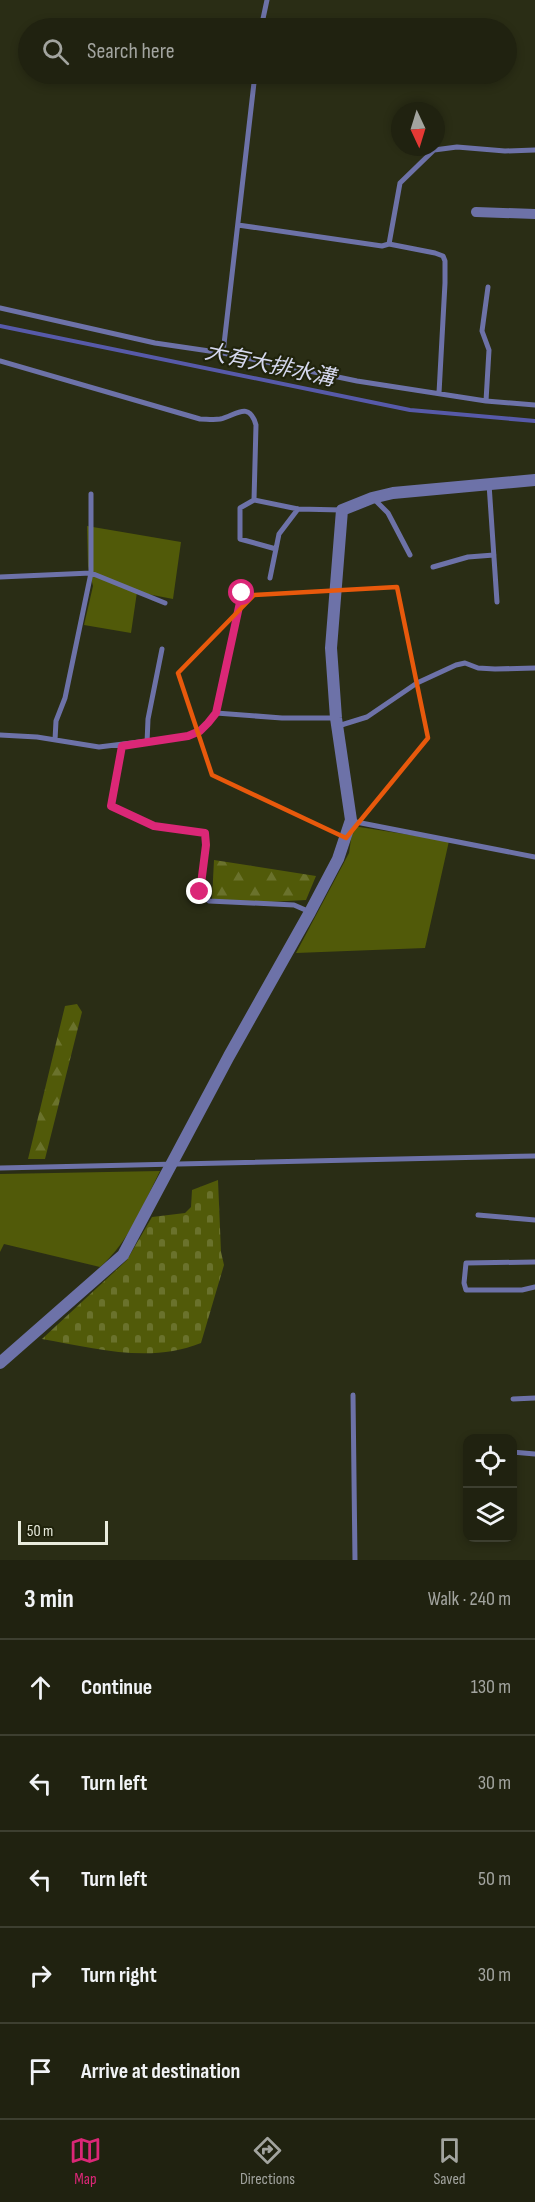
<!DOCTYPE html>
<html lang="en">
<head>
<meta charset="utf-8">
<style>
	body { margin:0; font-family:"Sofia Sans Condensed","Noto Sans TC",sans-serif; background:#282a19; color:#f1f3f6 }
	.controls { position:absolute; right:18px; bottom:18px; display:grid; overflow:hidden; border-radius:12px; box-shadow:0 3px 9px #0003 }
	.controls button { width:54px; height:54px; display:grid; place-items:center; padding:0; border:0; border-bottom:2px solid #3d3f30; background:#202210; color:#f1f3f6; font:30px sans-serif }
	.compass { position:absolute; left:391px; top:102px; width:54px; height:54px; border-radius:50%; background:#202210; box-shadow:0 3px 9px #0003; rotate:176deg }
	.scale { position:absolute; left:18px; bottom:15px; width:90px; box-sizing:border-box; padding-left:6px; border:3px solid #e9ecdd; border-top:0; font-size:16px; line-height:21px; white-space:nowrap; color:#e9ecdd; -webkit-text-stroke:4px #20230c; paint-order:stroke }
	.stop { position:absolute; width:18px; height:18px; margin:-14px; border:4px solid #db2777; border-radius:50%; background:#fff }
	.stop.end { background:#db2777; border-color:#fff; box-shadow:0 2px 6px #0008 }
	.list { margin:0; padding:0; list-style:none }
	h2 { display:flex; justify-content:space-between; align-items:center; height:78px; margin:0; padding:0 24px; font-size:26px }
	h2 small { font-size:20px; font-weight:400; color:#a2a49f }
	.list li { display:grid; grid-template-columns:39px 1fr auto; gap:18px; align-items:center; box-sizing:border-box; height:96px; padding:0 24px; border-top:2px solid #3d3f30 }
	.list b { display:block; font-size:22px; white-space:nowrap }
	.list em { font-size:20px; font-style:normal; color:#a2a49f }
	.icon { flex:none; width:33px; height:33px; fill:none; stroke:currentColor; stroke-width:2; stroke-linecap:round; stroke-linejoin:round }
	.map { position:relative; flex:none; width:535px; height:1560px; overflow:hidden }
	.search { position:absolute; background:#202210; box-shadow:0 3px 9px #0003; left:18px; right:18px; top:18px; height:66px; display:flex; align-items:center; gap:15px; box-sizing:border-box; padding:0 21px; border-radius:33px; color:#a2a49f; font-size:22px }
	.sheet { height:558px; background:#202210 }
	nav { display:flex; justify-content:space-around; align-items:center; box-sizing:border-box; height:84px; border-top:2px solid #3d3f30; background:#202210; font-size:16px; color:#a2a49f }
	nav a { display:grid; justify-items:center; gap:3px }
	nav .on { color:#db2777 }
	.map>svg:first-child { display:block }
	.green { fill:#515a09 }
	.forest { fill:url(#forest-firs) }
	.cemetery { fill:url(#cemetery-stones) }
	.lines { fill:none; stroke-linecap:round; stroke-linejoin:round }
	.stream { stroke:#575aa9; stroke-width:4 }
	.service { stroke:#6d72a8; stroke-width:5 }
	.minor { stroke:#6d72a8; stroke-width:10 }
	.tertiary { stroke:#6d72a8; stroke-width:12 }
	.route { stroke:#db2777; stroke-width:8 }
	.marked { fill:none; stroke:#e8590c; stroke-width:4.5; stroke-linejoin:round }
	.labels { text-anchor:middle; stroke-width:4.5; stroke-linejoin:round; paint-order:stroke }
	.water-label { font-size:22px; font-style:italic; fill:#d5d8ee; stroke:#20230c }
</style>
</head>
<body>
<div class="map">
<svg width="535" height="1560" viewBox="0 0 535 1560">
	<defs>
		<pattern id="forest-firs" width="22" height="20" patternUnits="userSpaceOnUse" patternTransform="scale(1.5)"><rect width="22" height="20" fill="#515a09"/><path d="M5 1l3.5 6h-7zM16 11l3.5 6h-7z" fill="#6a722c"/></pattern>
		<pattern id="cemetery-stones" width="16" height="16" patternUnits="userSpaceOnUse" patternTransform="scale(1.5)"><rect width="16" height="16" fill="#515a09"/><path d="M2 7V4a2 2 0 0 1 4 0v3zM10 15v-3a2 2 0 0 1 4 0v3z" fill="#6a722c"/></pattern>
	</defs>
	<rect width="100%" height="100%" fill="#2a2d15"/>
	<path class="green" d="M87 526 181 542 173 599 137 592 131 633 84 625 93 586 88 566Z
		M353 826 449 841 425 948 296 953 349 853Z
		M160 1171C143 1205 129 1242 100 1267L4 1244 0 1252V1174Z"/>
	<path class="forest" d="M214 860 316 876 306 900 229 904 212 899Z
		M77 1004 82 1012 45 1159H28L65 1006Z"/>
	<path class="cemetery" d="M218 1180 221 1252 224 1265 201 1343C150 1364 94 1348 42 1339L127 1260 152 1217 185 1213 191 1207 192 1190Z"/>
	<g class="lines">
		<path class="stream" d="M0 326 410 410 535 421"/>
		<path class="service" d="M261 28 267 0
			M238 225 382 246 389 244 435 253 443 256 445 261V283L439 393
			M389 244 400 183 434 150 457 147 505 151 535 150
			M0 308 155 343 223 353 357 381 486 401 535 405
			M223 353 255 74
			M0 361 200 419C206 419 214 420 220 419 235 416 249 400 256 425L254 500 298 509 342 510
			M486 401 489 350 482 331 488 287
			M489 484 497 602
			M374 499 388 513 410 555
			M254 500 240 508V539L276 549
			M433 567 468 557 494 555
			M0 577 91 573 165 603
			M270 578 279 534 298 509
			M216 713 242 593
			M338 726 367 717 417 683 456 665 465 663 478 668 495 669 535 668
			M0 735 37 737 99 747 188 736 200 731 216 713 282 718H336
			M55 740 56 721 65 698 91 573V494
			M147 743 148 719 162 649
			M122 746 111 806 155 826 205 833 206 845 200 892 209 901 294 905 310 912
			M351 821 535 857
			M0 1168 535 1156
			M478 1215 535 1220
			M535 1262 466 1263 464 1283 466 1290H522L535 1287
			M353 1395 355 1560
			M513 1399 535 1398
			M512 1452 535 1454"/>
		<path class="minor" d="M476 212 535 214"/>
		<path class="tertiary" d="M0 1363 123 1255 229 1056 310 912 338 859 351 820 336 718 331 648 342 510 372 498 393 493 535 480"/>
	</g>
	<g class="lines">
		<path class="route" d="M200 892 206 845 205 833 154 826 111 806 122 746 188 736 200 731 208 723 216 713 242 593"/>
	</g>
	<path class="marked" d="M397 587 428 738 346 838 212 775 178 673 254 595Z"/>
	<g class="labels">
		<g class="water-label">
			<text transform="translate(270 364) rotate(12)" y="8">大有大排水溝</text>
		</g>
	</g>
</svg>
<div class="controls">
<button><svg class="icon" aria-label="locate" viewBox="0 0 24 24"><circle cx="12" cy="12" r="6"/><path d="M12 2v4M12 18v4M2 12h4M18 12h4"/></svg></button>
<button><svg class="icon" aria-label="layers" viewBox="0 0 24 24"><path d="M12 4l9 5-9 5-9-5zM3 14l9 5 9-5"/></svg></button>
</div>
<svg class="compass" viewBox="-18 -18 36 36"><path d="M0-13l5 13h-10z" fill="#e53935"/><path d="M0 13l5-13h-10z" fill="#a2a49f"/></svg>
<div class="scale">50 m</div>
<div class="stop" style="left:242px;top:593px"></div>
<div class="stop end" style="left:200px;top:892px"></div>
<div class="search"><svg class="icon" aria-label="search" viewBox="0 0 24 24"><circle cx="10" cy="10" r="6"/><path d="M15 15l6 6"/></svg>Search here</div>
</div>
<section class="sheet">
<h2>3 min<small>Walk · 240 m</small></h2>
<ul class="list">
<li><svg class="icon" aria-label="ahead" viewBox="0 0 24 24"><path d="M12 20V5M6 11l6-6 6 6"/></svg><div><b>Continue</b></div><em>130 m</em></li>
<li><svg class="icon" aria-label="left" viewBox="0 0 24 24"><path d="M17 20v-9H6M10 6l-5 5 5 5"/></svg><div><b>Turn left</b></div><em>30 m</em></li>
<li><svg class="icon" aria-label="left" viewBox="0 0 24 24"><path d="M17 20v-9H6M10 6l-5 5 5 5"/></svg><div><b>Turn left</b></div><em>50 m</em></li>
<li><svg class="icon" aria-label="right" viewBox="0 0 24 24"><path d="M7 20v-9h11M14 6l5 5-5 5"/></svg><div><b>Turn right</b></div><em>30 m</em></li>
<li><svg class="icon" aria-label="arrive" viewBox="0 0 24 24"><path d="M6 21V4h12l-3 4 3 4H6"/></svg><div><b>Arrive at destination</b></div></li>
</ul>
</section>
<nav>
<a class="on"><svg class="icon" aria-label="map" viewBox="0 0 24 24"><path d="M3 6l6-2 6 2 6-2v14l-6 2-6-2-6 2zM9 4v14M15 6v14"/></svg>Map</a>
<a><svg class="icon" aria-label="directions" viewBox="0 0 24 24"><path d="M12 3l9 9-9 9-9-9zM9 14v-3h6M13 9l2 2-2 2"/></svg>Directions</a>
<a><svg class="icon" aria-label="saved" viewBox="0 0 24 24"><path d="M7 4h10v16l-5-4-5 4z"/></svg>Saved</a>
</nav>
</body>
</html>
